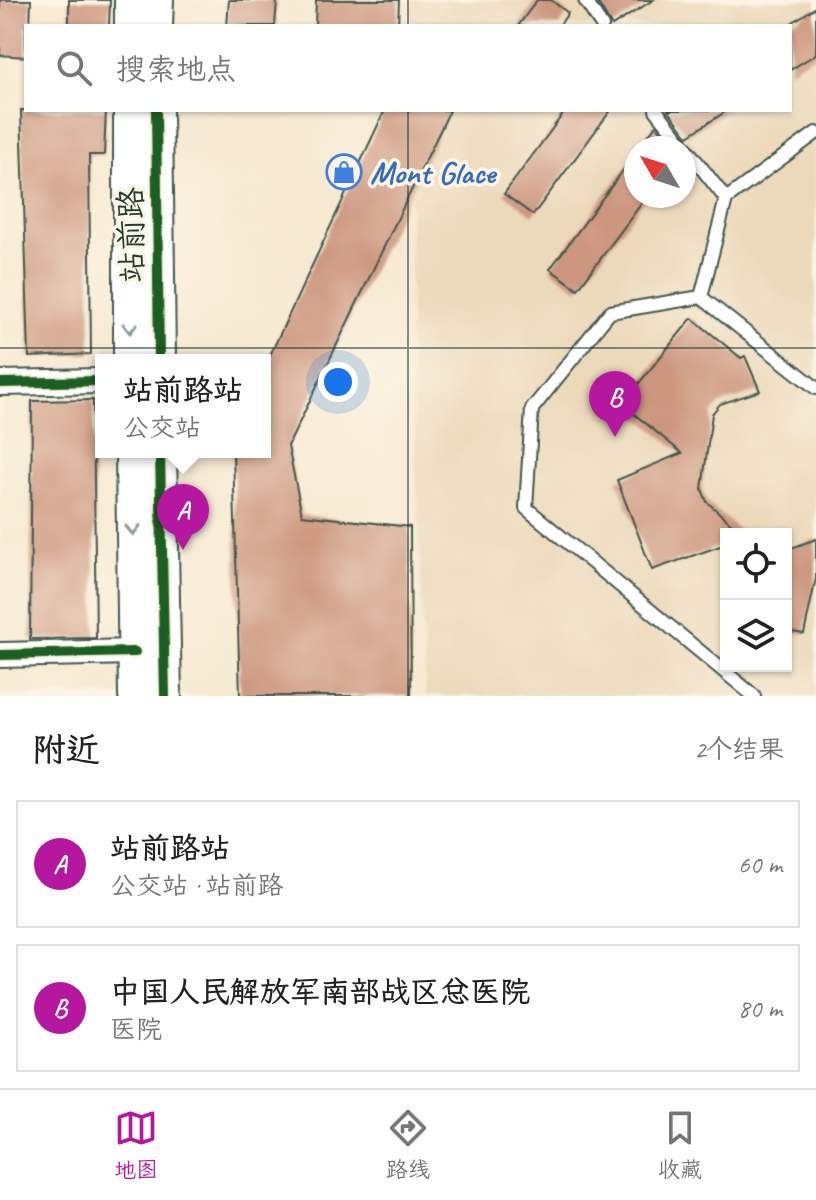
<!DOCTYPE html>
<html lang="zh">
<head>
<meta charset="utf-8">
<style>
	body { margin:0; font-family:Caveat,"LXGW WenKai TC",sans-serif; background:#f6f6f6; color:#222 }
	.controls { position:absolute; right:24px; bottom:24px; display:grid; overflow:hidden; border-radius:0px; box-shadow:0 2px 6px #0004 }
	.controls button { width:72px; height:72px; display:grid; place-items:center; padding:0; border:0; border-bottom:2px solid #e0e0e0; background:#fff; color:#222; font:40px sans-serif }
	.compass { position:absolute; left:624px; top:136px; width:72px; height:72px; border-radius:50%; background:#fff; box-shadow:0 2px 6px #0004; rotate:309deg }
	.you { position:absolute; left:338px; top:382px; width:28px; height:28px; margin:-20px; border:6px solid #fff; border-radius:50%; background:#1a73e8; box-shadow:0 0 0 12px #1a73e833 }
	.badge { display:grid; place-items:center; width:52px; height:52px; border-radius:50%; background:#b5179e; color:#fff; font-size:26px; font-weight:700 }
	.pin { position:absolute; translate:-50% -66px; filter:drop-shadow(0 2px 4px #0008) }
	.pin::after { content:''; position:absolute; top:42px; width:28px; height:24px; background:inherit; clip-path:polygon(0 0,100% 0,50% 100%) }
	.popup { position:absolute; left:95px; top:354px; width:176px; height:104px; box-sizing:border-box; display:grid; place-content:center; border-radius:0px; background:#fff; filter:drop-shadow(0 2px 6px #0005); font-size:26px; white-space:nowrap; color:#767676 }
	.popup b { font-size:30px; color:#222 }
	.popup::after { content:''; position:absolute; left:50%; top:100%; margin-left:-16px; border:16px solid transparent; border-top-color:#fff }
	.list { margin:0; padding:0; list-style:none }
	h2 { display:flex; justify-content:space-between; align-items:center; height:104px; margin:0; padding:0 32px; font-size:34px }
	h2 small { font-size:26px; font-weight:400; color:#767676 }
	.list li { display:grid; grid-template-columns:52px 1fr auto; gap:24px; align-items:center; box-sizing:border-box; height:128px; margin:0 16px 16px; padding:0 16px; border:2px solid #e0e0e0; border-radius:0px }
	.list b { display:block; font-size:30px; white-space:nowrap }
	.list p { margin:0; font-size:26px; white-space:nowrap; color:#767676 }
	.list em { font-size:26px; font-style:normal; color:#767676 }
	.icon { flex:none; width:44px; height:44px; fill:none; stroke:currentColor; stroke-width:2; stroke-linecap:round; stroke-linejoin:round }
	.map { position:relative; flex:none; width:816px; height:696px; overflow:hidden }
	.search { position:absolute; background:#fff; box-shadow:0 2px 6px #0004; left:24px; right:24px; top:24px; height:88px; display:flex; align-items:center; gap:20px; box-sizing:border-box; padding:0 28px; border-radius:0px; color:#767676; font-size:30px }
	.sheet { height:392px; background:#fff }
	nav { display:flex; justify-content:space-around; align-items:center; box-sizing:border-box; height:112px; border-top:2px solid #e0e0e0; background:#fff; font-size:22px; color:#767676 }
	nav a { display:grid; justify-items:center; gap:4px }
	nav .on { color:#b5179e }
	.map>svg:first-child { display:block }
	.built { fill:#ecd8ba; fill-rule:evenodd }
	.building { fill:#cd977f }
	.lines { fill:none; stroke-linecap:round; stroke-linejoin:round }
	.lane-casing { stroke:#3f574c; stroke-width:16 }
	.street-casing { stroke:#3f574c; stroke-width:28 }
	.secondary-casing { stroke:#3f574c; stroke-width:36 }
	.lane { stroke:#fff; stroke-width:12 }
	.street { stroke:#fff; stroke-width:24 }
	.secondary { stroke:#fff; stroke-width:32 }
	.cycleway-casing { stroke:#fcf5e5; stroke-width:15 }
	.cycleway { stroke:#1b5e20; stroke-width:10 }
	.oneway { stroke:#8f9e9a }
	.grid { fill:none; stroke:#1f3d34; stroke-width:2; stroke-opacity:0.55 }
	.labels { text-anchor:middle; stroke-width:7; stroke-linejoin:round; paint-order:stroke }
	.shop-label { font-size:32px; font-weight:bold; fill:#366cbe; stroke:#fcf5e5; text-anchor:start }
	.street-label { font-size:32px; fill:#1f3d34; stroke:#fcf5e5 }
</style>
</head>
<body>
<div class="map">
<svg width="816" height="696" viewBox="0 0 816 696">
	<rect width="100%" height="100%" fill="#fcf5e5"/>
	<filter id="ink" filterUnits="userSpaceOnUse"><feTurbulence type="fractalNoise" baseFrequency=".0125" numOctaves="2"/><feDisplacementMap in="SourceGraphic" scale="16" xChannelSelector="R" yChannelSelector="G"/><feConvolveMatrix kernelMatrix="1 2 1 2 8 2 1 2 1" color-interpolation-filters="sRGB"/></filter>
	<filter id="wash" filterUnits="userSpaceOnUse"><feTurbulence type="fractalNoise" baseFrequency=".006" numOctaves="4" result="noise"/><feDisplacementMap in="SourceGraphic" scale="32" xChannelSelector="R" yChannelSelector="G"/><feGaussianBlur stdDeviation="1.8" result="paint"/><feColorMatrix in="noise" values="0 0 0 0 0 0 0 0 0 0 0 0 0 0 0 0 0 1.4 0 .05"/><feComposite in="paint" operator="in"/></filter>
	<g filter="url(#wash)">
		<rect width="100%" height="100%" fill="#f7e9d2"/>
		<path class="built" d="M411 0H816V696H426L410 340 411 110H790V26H411ZM636 148H684V196H636ZM726 534H786V666H726Z"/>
		<g id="blocks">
			<path class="building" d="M0 0H31L30 26H26V57L0 55Z
				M69 0H110L109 26H69Z
				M229 0H277L275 26H227Z
				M316 0H399L398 26H315Z
				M537 0H551L568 13 559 26H518Z
				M596 0H653L612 26Z
				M816 7V54L790 70V24Z
				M21 110H106L104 155H89L91 354 29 357Z
				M385 110H450L288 446 302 515 410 527 411 696H240L233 452H265V366Z
				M566 110H611L533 215 504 194Z
				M668 110H728L688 136Z
				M656 125 672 145 639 148Z
				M636 153V196H647L578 289 550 269Z
				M692 318 741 358 745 356 760 391 720 404 712 414 702 489 707 502 743 534H726V544L652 570 617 480 682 453 622 404Z
				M93 400 96 638 30 639 32 401Z
				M816 539V578L804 634 786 631V550Z"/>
		</g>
	</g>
	<g filter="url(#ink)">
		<use href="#blocks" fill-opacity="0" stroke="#3f574c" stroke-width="2"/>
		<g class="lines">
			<defs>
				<path id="lane" d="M585 0 602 26
					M656 110 726 199
					M816 133 726 199 701 297 816 388
					M701 297 610 312 532 409 526 508 754 696"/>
				<path id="street" d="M0 383 101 381
					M0 655 135 652"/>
				<path id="secondary" d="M131 26V0
					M156 26 157 0
					M130 110V360
					M156 110 159 360
					M132 452 135 696
					M160 452 165 696"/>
			</defs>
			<use href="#lane" class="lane-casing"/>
			<use href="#street" class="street-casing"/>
			<use href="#secondary" class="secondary-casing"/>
			<use href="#lane" class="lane"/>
			<use href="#street" class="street"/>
			<use href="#secondary" class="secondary"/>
			<defs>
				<path id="cycleway" d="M156 110 159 360
					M0 383 101 381
					M160 452 165 696
					M0 655 135 652"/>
			</defs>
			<use href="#cycleway" class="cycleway-casing"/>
			<use href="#cycleway" class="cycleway"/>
		</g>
		<defs><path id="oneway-chevron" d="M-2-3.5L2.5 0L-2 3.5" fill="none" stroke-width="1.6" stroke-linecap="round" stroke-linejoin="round" transform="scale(2)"/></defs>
		<g class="oneway">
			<use href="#oneway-chevron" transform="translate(130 328) rotate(90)"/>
			<use href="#oneway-chevron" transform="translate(133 530) rotate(89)"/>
		</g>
	</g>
	<path class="grid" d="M408 0V26M408 110V696M0 348H816"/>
	<defs>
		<symbol id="shop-ring" viewBox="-11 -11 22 22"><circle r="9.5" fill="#fcf5e5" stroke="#3f7fe0" stroke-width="1.5"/><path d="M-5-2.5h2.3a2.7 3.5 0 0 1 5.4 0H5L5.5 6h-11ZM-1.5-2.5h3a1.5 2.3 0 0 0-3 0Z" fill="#3f7fe0"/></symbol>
	</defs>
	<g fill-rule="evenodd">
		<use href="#shop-ring" x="324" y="152" width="40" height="40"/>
	</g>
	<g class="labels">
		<g class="shop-label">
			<text x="370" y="183">Mont Glace</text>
		</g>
		<g class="street-label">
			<text transform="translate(131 235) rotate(-91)" y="11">站前路</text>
		</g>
	</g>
</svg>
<div class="controls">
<button><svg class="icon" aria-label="locate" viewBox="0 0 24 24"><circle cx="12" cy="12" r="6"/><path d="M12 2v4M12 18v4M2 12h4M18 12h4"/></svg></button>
<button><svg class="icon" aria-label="layers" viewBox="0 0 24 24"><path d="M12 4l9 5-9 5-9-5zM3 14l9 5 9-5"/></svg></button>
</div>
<svg class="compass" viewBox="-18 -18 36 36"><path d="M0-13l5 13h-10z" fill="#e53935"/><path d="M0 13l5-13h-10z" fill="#767676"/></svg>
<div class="you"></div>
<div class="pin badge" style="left:183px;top:550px">A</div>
<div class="popup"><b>站前路站</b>公交站</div>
<div class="pin badge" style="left:615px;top:437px">B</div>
<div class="search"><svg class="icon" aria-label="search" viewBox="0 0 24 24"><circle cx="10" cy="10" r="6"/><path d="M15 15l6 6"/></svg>搜索地点</div>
</div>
<section class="sheet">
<h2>附近<small>2个结果</small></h2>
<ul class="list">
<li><span class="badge">A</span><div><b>站前路站</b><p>公交站 · 站前路</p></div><em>60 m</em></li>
<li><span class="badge">B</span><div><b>中国人民解放军南部战区总医院</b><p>医院</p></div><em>80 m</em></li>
</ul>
</section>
<nav>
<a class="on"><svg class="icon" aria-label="map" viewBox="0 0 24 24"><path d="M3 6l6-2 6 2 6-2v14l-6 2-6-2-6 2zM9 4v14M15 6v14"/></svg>地图</a>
<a><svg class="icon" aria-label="directions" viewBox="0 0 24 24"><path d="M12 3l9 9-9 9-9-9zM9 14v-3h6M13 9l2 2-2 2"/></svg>路线</a>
<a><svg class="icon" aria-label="saved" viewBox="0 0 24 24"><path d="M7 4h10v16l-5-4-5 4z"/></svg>收藏</a>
</nav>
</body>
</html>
